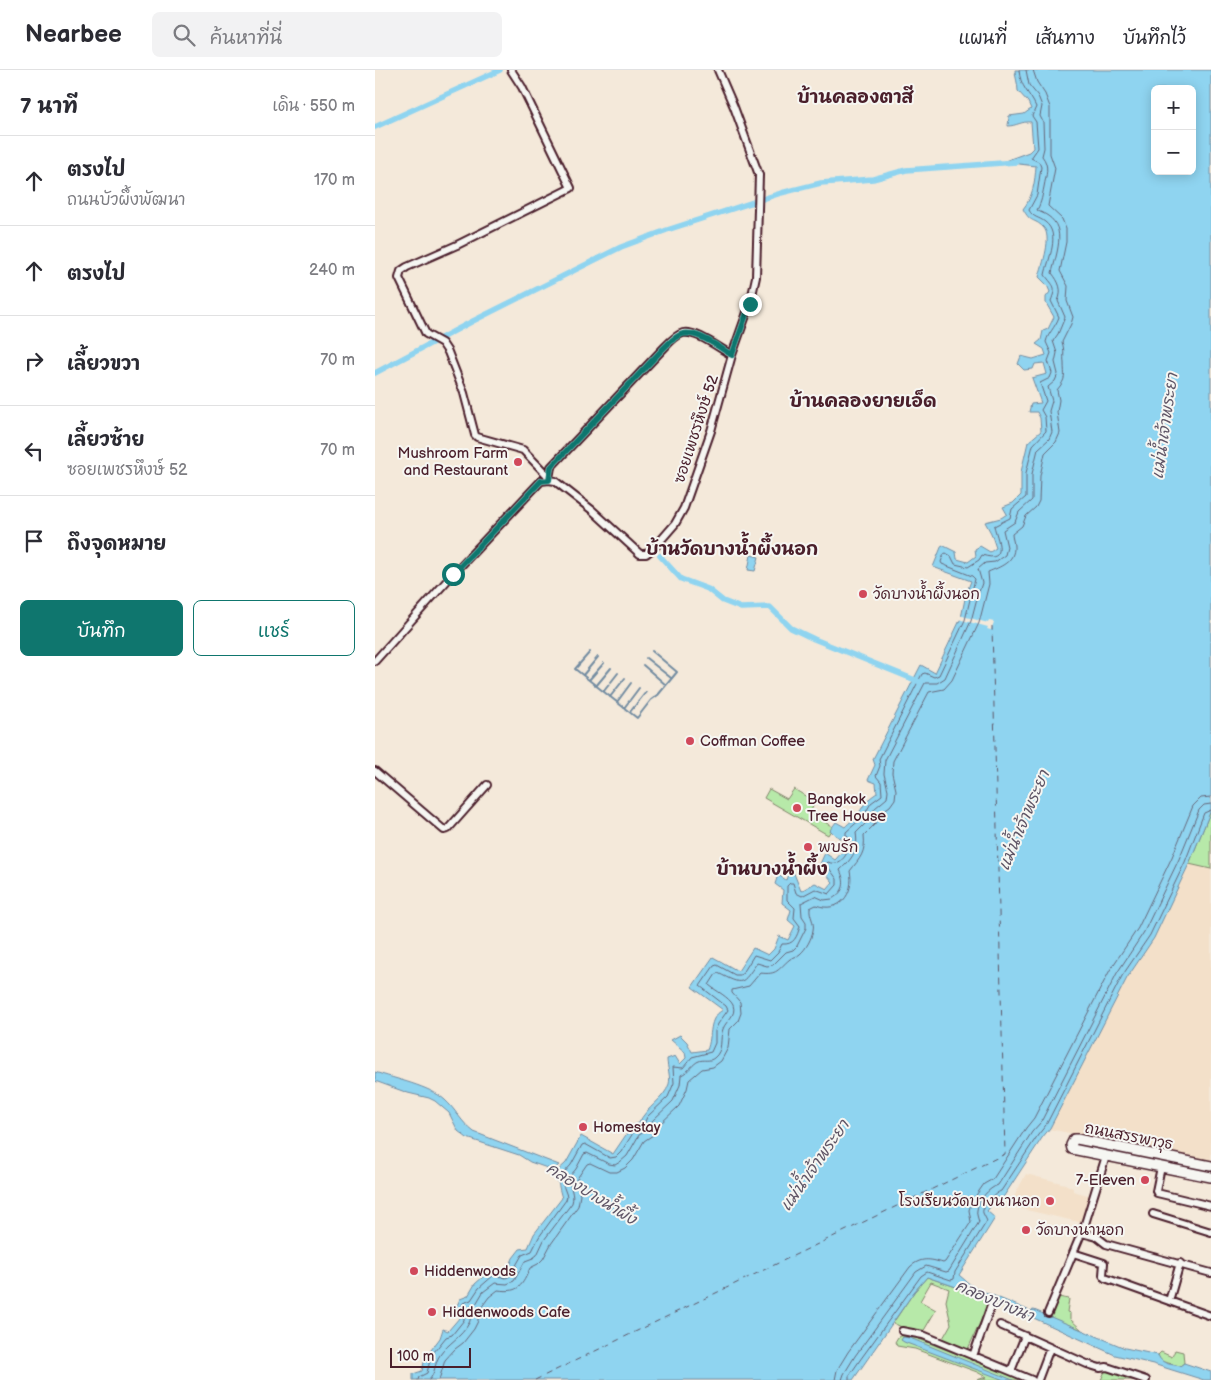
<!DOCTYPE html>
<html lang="th">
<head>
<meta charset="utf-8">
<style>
	body { margin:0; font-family:"Balsamiq Sans","Playpen Sans Thai",sans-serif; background:#f2f2f3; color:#2b2b33 }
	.controls { position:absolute; right:15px; top:15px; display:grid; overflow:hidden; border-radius:8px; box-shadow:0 2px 12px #0003 }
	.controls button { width:45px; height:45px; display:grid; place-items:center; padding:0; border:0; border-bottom:1px solid #e1e1e2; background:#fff; color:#2b2b33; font:25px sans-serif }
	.scale { position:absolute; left:15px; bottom:12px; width:81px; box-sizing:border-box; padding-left:5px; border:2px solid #4a1f2b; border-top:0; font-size:14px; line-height:18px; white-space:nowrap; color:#4a1f2b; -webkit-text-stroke:4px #f6f6f2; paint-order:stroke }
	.stop { position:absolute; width:15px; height:15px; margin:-11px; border:4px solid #0f766e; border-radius:50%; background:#fff }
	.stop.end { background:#0f766e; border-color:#fff; box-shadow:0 1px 5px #0008 }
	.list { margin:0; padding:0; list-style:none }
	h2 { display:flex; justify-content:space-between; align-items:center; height:65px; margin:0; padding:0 20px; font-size:21px }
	h2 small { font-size:16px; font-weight:400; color:#7c7c81 }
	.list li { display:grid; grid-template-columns:32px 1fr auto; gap:15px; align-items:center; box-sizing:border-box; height:90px; padding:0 20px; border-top:1px solid #e1e1e2 }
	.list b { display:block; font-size:19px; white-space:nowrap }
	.list p { margin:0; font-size:16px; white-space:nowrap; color:#7c7c81 }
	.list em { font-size:16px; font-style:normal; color:#7c7c81 }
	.actions { display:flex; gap:10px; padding:15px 20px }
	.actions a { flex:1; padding:11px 0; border:1px solid #0f766e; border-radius:8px; text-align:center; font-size:18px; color:#0f766e }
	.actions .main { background:#0f766e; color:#fff }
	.icon { flex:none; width:28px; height:28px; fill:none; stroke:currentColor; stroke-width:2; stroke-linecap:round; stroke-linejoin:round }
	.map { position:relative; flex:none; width:836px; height:1310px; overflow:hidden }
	header { display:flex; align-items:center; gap:30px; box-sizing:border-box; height:70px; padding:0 25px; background:#fff; border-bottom:1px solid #e1e1e2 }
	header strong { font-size:24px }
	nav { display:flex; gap:28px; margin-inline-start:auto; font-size:18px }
	.search { width:350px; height:45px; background:#f2f2f3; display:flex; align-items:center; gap:12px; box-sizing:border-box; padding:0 18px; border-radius:8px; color:#7c7c81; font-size:19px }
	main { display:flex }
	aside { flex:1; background:#fff }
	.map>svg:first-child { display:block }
	.built { fill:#f3e0c9 }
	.green { fill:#b7e9a9; stroke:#80846a }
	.water { fill:#8fd4f0; stroke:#738ca1; fill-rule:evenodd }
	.pier { fill:#f4e9da }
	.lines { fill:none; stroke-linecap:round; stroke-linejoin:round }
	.shore { stroke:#66677a; stroke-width:1 }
	.stream { stroke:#738ca1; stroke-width:2 }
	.canal { stroke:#8fd4f0; stroke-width:5.5 }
	.ferry { stroke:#5f5566; stroke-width:1; stroke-dasharray:6 5; stroke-linecap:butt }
	.street-casing { stroke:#4a1f2b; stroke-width:10 }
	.secondary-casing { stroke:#4a1f2b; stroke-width:12 }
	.street { stroke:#f6f6f2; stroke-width:6 }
	.secondary { stroke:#f6f6f2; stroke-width:9 }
	.route { stroke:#0f766e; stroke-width:6 }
	.poi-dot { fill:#d1495b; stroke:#f6f6f2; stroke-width:2 }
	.labels { text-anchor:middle; stroke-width:4; stroke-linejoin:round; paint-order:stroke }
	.street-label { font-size:15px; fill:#4a1f2b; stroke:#f6f6f2 }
	.poi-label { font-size:15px; fill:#4a1f2b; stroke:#f6f6f2; text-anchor:start }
	.water-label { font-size:16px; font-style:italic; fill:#5f5566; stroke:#f6f6f2 }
	.quarter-label { font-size:18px; font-weight:bold; fill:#4a1f2b; stroke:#f6f6f2 }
</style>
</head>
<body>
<header>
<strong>Nearbee</strong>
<div class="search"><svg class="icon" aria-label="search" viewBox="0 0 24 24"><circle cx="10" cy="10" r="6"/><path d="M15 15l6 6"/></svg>ค้นหาที่นี่</div>
<nav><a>แผนที่</a><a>เส้นทาง</a><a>บันทึกไว้</a></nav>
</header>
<main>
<aside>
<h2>7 นาที<small>เดิน · 550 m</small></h2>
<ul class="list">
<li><svg class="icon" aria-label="ahead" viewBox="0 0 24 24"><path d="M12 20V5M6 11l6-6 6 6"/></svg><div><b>ตรงไป</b><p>ถนนบัวผึ้งพัฒนา</p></div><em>170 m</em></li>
<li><svg class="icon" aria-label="ahead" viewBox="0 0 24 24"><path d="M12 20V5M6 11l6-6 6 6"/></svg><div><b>ตรงไป</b></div><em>240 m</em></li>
<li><svg class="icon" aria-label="right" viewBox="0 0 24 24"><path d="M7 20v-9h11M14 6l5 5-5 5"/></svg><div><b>เลี้ยวขวา</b></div><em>70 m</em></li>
<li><svg class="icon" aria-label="left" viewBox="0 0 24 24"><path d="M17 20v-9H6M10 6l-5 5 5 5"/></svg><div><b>เลี้ยวซ้าย</b><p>ซอยเพชรหึงษ์ 52</p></div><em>70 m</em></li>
<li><svg class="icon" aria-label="arrive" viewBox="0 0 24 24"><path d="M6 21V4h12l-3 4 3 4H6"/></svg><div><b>ถึงจุดหมาย</b></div></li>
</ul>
<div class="actions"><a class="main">บันทึก</a><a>แชร์</a></div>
</aside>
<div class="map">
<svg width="836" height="1310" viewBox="0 0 836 1310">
	<rect width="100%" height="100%" fill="#f4e9da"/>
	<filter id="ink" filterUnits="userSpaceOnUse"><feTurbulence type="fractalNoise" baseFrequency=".02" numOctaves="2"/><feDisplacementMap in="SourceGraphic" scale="10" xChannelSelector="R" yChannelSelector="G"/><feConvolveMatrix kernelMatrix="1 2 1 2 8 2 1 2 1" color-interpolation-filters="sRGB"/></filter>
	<g filter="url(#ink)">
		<path class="built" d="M814 794 836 799V1091L674 1059 752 908 779 868Z
			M651 1104 690 1114 698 1118V1121L716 1126 708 1153 634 1136Z"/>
		<path class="green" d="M394 719 412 729 419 719 440 732 435 743 458 757 453 765 389 728Z
			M836 740V799L814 794Z
			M552 1207 616 1229 592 1281 567 1270 576 1254 571 1231 574 1219 556 1212 545 1231 561 1240 548 1262C539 1264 527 1257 518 1253L539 1222Z
			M683 1227 694 1229 692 1242 695 1243V1249L707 1260 674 1247Z
			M528 1265H534L648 1310H602L611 1307 602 1302 540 1279 522 1276 520 1272 523 1267Z
			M800 1280 808 1282 809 1293 805 1296 785 1291 783 1285 786 1282 797 1287Z
			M731 1299 764 1310H726Z"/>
		<path class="water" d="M640 0H836V740L814 794 779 868 752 908 675 1058 667 1068 627 1129 623 1127 612 1141 620 1148 584 1205 598 1217 655 1241 659 1240 750 1278 783 1285C787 1295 796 1294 805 1296L809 1293 836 1302V1310H829L778 1294 740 1285 619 1230 552 1207 539 1222 478 1310H38V1304L47 1301 50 1288 65 1268 68 1259 73 1261 85 1247 80 1240 85 1229 93 1226 100 1214 118 1198 132 1203 138 1188 145 1179 153 1178 159 1164 187 1128C184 1120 183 1108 180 1103L191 1093 206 1066 238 1084 257 1056 264 1053C271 1037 289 1030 294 1014 296 1007 292 997 292 989L300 986 305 994 311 988 310 982 296 970 305 965 312 972 317 982 332 980C338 966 332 948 348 940L317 917 338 887 363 901 378 878 393 885 399 879 404 866 413 870 420 856 413 850 416 840 407 833 408 820 400 814 403 805 411 810 416 796 426 821 440 813 452 819 458 812 444 796 450 783 460 790 469 780 471 771 460 765 455 760 461 752 470 757C474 752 480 750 484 743 491 732 490 731 502 723L501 713 493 710 500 695 498 689 546 595 560 603 586 548 591 524 596 511 558 497 567 475 581 482 582 489 593 492 601 486 600 479 605 476 615 482 621 478 616 463 610 452 626 448 632 444 628 437 638 433 646 425V402L653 372 666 361 665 348 662 342H654L656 334 666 333 657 308 672 304 669 293 660 294 658 299 649 300 643 294 646 286 658 289 671 285 669 279 661 274 666 270 668 261 673 259 679 247 671 233V227L675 222 672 215 664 207C667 195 678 166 668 157 659 148 656 154 648 139 658 127 660 111 661 96L627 92 654 82 658 78 656 52C647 51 641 56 633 56L634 46 649 44 656 39 653 32 643 21C643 13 640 7 640 0ZM780 19H817V101H780Z
			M376 485 384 487 380 501 373 500Z
			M0 1002C20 1009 55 1016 70 1030 81 1040 86 1052 99 1062L184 1095 178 1100 155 1092 144 1085 92 1068 83 1061 74 1043 60 1031 54 1028 33 1023 0 1011Z
			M528 1267 535 1268 638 1310H629L529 1272 526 1270Z"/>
		<path class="pier" d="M584 545 613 553 614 551 619 552 616 560 612 559 613 557 583 549Z"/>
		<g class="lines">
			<path class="shore" d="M43 1310 44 1307 52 1303 55 1290 59 1282 71 1267 77 1265 89 1250V1246L86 1239 88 1233 96 1230 104 1218 119 1205 131 1208 135 1206 147 1185 157 1181 164 1167 191 1130 192 1126 188 1115 187 1105 196 1095 207 1075 210 1074 235 1088 241 1087 246 1082 260 1060 268 1056 272 1047 293 1027 299 1013 298 997 308 998 317 987 336 982 340 973V961L343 954 353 940 351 936 325 916 339 896 342 895 360 905H365L368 903 379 885 395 890 403 882 407 874C419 875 422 867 425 856L419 848 420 838 412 830V816L415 813H418L421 823 427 826 440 819 454 824 462 815V809L451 794 453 792C466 798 474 782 476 771L471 765V762L488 747 496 733 507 725 506 712 501 706 505 696 504 689 547 604 550 603 559 607 564 605 590 550 600 509 597 506 567 494 566 492 569 484 571 483 576 486 580 494 593 497 604 490 607 485C634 494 622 468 619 456L635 448 637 439 651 427V403L658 375 671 361 670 347 666 340 671 331 665 313 675 308 677 303 673 291 676 283 671 272C673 263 680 258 684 247L676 231C682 216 679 217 670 205 673 189 686 164 670 152 664 147 658 148 654 140L662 125 666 97 664 92 656 88 663 78 661 52 657 46 661 37C655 23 645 17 644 0
				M54 1310C61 1303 59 1293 65 1285 73 1273 87 1267 94 1253 97 1248 94 1243 94 1238L101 1234 108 1222 120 1213 132 1214 139 1211 150 1191 158 1188 162 1185 169 1170 197 1133C200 1124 194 1116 194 1107L201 1099 209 1084 212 1083 234 1094 240 1095 245 1092 252 1086 264 1065 273 1060 277 1051 298 1031 305 1015 306 1005C314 1002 318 993 324 991 329 989 334 992 339 988 349 980 344 969 348 959 351 950 362 946 358 935 354 927 341 921 334 915L341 904 343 903C369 916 366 915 382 893L392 896 398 895 411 882 418 880 422 876 431 858V852L427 846 426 833 440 826 449 830 457 829C470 821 471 813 465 800 477 789 484 780 481 763L493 751 500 738 512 728 513 720 509 704 510 690 550 613H562L570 608 596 551 602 528 607 513 603 499 610 493 620 492 630 485 632 477 628 460 640 452 644 442 657 430V404L663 379 674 369 677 362 674 341 677 331 673 317 680 311 683 304 680 292 682 283 678 271 683 264 690 247 683 231C688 220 684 212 677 203 681 184 692 159 673 146 669 143 666 143 662 140 667 131 667 126 669 117 671 105 675 96 667 86L669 78 668 52 665 46 667 36 663 26 654 15 651 0
				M64 1310 70 1290 80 1279 88 1273 99 1259 103 1251V1242L114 1227 123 1220C144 1223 147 1216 155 1198L163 1194 168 1189 176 1174 203 1136 205 1125 201 1110 212 1094 215 1093 234 1102H242L250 1098 258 1090 269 1071 278 1065 284 1055 304 1036 312 1019 314 1010 327 999 338 997 346 991 353 978 355 959 363 951 366 943 365 932 357 923V920L374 916 385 903C403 905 402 900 415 889 418 887 422 887 425 884 431 879 437 868 438 860 440 852 434 846 435 838L441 835C464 844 480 824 475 801 485 788 491 783 489 765L500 754 505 743 515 736 520 729 521 720 517 703 518 691 554 622 569 619 577 610 604 553 614 514 613 502C625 497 640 492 639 476 639 472 637 468 637 464L647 456 651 446 661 437 664 431 665 406 670 383 681 372 685 363 682 342 684 330 682 320C692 308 689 307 689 293 688 285 690 281 687 272L696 254 698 247 692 231 693 216 685 201 691 172V159L687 149 673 136 680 98 675 84V37L670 24 662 12 658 0
				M460 1310 462 1300 473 1282 535 1197C546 1187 555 1189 568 1193L570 1192 596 1152 594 1140 597 1131 609 1114 618 1109 651 1058 659 1048 735 900 763 858 797 787 818 736 826 728 836 727
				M467 1310 469 1304 480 1286 541 1202 551 1196 571 1202 574 1201 604 1152C603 1148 601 1144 602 1140 603 1130 614 1118 623 1115L657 1062 666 1052 742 903 769 862 804 789 824 740 829 735 836 734
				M474 1310V1306L485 1290 546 1206 552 1202 576 1210 579 1209 580 1202 612 1151C611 1148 609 1146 608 1143 606 1136 620 1123 626 1121L663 1065 671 1055 747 906 775 865 810 792 829 743 836 740"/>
			<path class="stream" d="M215 582 200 599 262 648 276 630 283 625 302 602 277 581
				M271 588 296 608
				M268 595 291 615
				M208 605 223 587
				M214 610 229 593
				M221 616 236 598
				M229 621 243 603
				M235 627 250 608
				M242 632 256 613
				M249 638 264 618
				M255 642 271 622"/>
			<path class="canal" d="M0 57 125 0
				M0 303 98 251 246 177 292 160 406 123 446 113 498 109 531 100 641 92
				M285 486 306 509 333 519 348 531 366 538 395 537 416 558 439 569 545 612"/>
			<path class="ferry" d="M160 1310 630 1084 617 556"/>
			<defs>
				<path id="street" d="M136 0 147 17 196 118 82 175 32 197 26 201 24 208 51 264 67 273 73 282 89 323 100 365 102 367 148 380 172 405 173 410
					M174 408 176 397 286 281C292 275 300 265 308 263 321 260 345 279 357 285
					M0 591 78 504 166 411 174 410 180 411 217 440 265 484H271L280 477 300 454 309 438 336 361 357 285 375 234 381 207 384 105 359 37 343 0
					M0 701 69 760 73 759 112 715
					M786 1097 781 1121 782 1123 836 1136
					M778 1144 836 1162
					M707 1163 722 1167 731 1174 836 1203
					M698 1183 729 1193 728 1205 730 1208 836 1246
					M794 1231 805 1193
					M673 1243 709 1157 731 1086
					M625 1255 712 1294 725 1298 732 1297 771 1310
					M527 1261 548 1265 657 1310
					M598 1286 617 1233
					M636 1301 650 1266
					M663 1310 675 1278"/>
				<path id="secondary" d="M836 1096 702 1069H699L696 1075 697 1079 836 1107"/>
			</defs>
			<use href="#street" class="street-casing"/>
			<use href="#secondary" class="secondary-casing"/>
			<use href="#street" class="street"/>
			<use href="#secondary" class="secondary"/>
		</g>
	</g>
	<g class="lines" filter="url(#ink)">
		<path class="route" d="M78 504 166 411 174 410 176 397 286 281C292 275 298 268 305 265 319 258 345 278 357 285L375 234"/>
	</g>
	<g class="poi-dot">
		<circle cx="143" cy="392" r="5"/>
		<circle cx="488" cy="524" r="5"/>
		<circle cx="315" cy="671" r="5"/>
		<circle cx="422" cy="738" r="5"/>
		<circle cx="433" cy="777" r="5"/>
		<circle cx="208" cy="1057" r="5"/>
		<circle cx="770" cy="1110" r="5"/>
		<circle cx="675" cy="1131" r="5"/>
		<circle cx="651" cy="1160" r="5"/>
		<circle cx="39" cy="1201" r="5"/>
		<circle cx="57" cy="1242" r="5"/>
	</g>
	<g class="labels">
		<g class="street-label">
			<text transform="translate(321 359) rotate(-72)" y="5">ซอยเพชรหึงษ์ 52</text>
			<text transform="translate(754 1066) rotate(11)" y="5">ถนนสรรพาวุธ</text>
		</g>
		<g class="poi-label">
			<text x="133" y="388" text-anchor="end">Mushroom Farm<tspan x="133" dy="17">and Restaurant</tspan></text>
			<text x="498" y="529">วัดบางน้ำผึ้งนอก</text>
			<text x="325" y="676">Coffman Coffee</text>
			<text x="432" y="734">Bangkok<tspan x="432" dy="17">Tree House</tspan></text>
			<text x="443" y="782">พบรัก</text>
			<text x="218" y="1062">Homestay</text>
			<text x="760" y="1115" text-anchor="end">7-Eleven</text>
			<text x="665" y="1136" text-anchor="end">โรงเรียนวัดบางนานอก</text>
			<text x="661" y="1165">วัดบางนานอก</text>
			<text x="49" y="1206">Hiddenwoods</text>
			<text x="67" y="1247">Hiddenwoods Cafe</text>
		</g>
		<g class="water-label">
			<text transform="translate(789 356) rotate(-82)" y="6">แม่น้ำเจ้าพระยา</text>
			<text transform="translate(648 750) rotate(-67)" y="6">แม่น้ำเจ้าพระยา</text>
			<text transform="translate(439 1095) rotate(-55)" y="6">แม่น้ำเจ้าพระยา</text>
			<text transform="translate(217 1123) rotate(32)" y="6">คลองบางน้ำผึ้ง</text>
			<text transform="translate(620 1230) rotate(23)" y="6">คลองบางนา</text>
		</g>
		<g class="quarter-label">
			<text x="480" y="33">บ้านคลองตาสี</text>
			<text x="488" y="337">บ้านคลองยายเอ็ด</text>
			<text x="357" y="485">บ้านวัดบางน้ำผึ้งนอก</text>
			<text x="397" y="805">บ้านบางน้ำผึ้ง</text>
		</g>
	</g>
</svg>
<div class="controls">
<button>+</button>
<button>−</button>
</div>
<div class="scale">100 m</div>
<div class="stop" style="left:78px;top:504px"></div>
<div class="stop end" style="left:375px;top:234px"></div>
</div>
</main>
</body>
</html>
